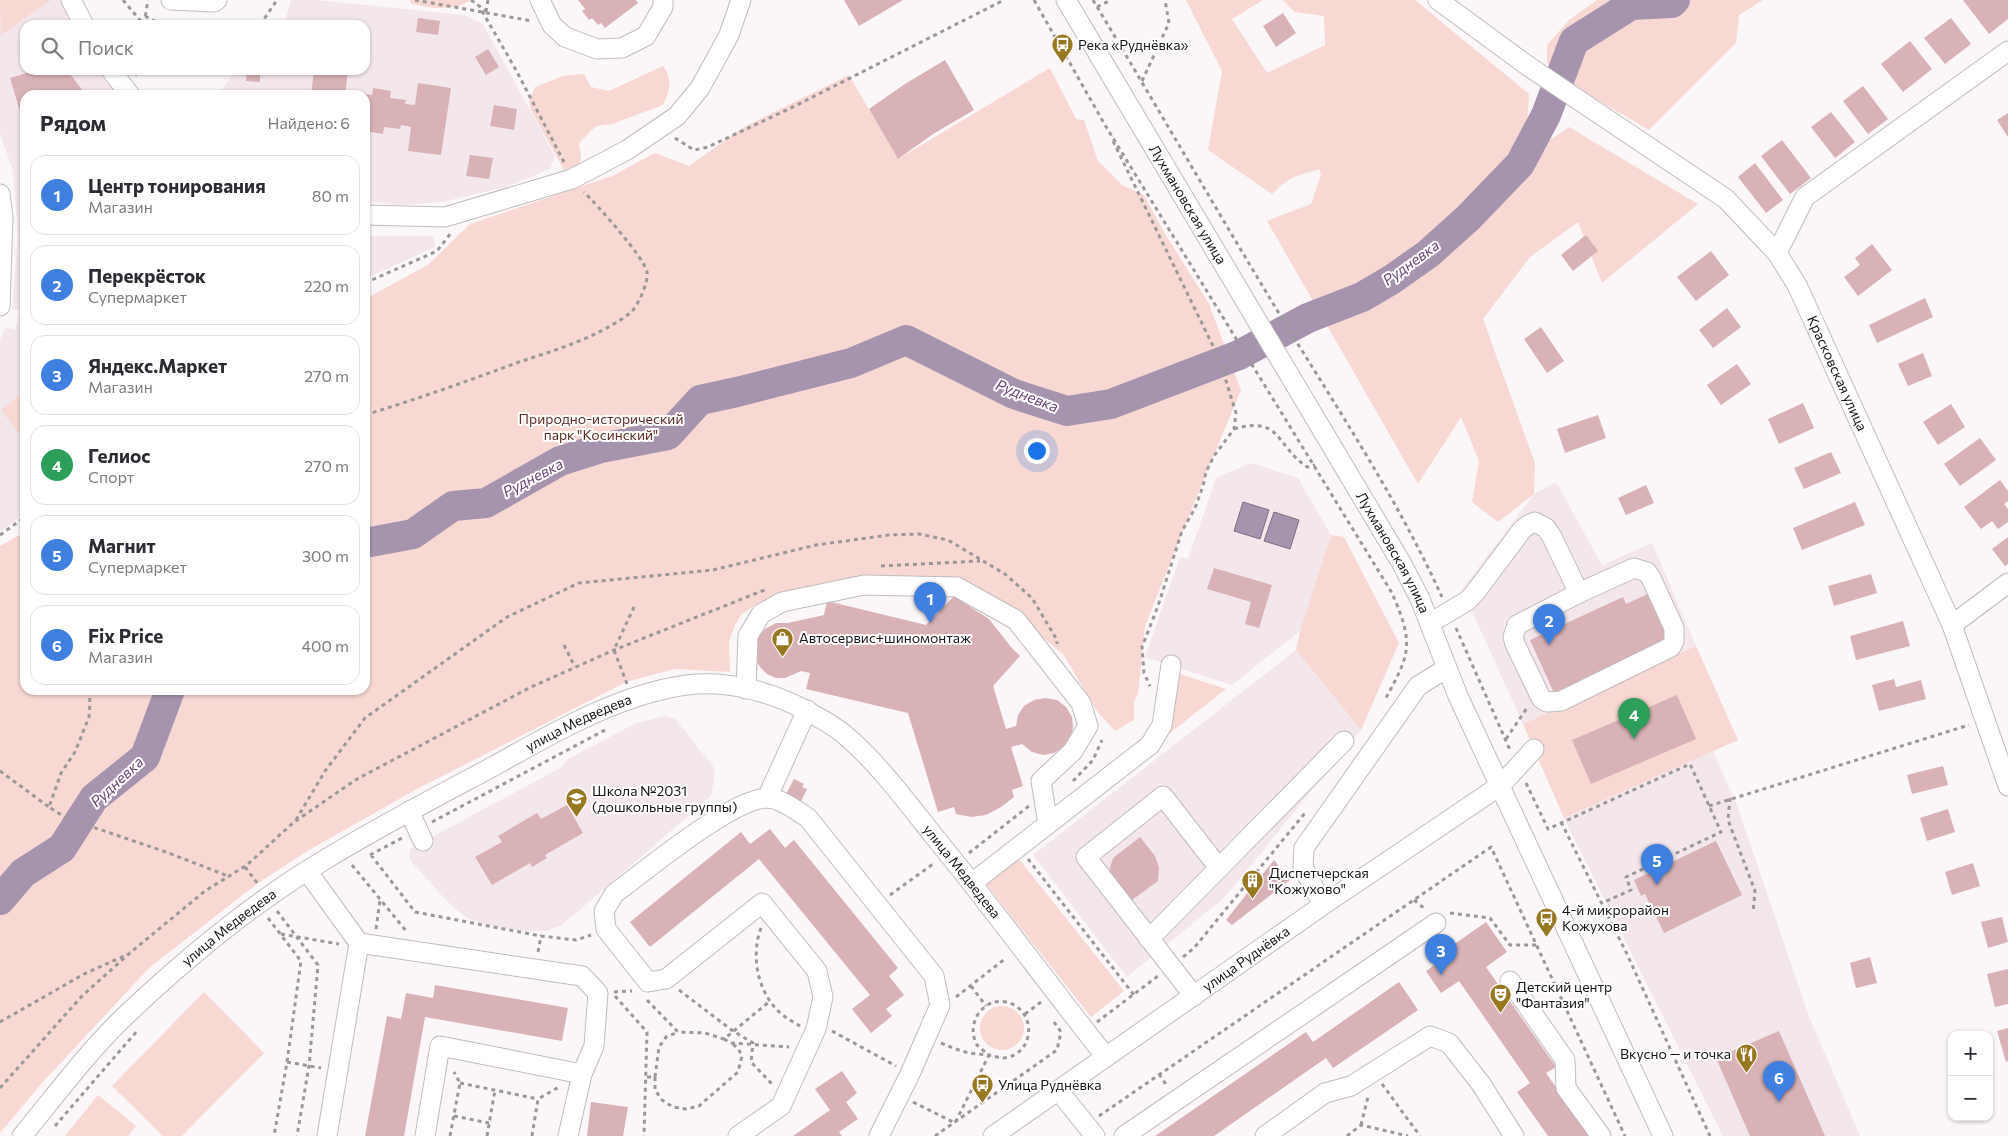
<!DOCTYPE html>
<html lang="ru">
<head>
<meta charset="utf-8">
<style>
	body { margin:0; font-family:Commissioner,sans-serif; background:#f7f7f7; color:#2b2b33 }
	.controls { position:absolute; right:15px; bottom:15px; display:grid; overflow:hidden; border-radius:10px; box-shadow:0 1px 4px #0004 }
	.controls button { width:45px; height:45px; display:grid; place-items:center; padding:0; border:0; border-bottom:1px solid #e1e1e2; background:#fff; color:#2b2b33; font:25px sans-serif }
	.you { position:absolute; left:1036px; top:450px; width:18px; height:18px; margin:-12px; border:4px solid #fff; border-radius:50%; background:#1a73e8; box-shadow:0 0 0 8px #1a73e833 }
	.badge { display:grid; place-items:center; width:32px; height:32px; border-radius:50%; background:#987721; color:#fff; font-size:16px; font-weight:700 }
	.pin { position:absolute; translate:-50% -41px; filter:drop-shadow(0 1px 2px #0008) }
	.pin::after { content:''; position:absolute; top:26px; width:18px; height:15px; background:inherit; clip-path:polygon(0 0,100% 0,50% 100%) }
	.list { margin:0; padding:0; list-style:none }
	h2 { display:flex; justify-content:space-between; align-items:center; height:65px; margin:0; padding:0 20px; font-size:21px }
	h2 small { font-size:16px; font-weight:400; color:#7c7c81 }
	.list li { display:grid; grid-template-columns:32px 1fr auto; gap:15px; align-items:center; box-sizing:border-box; height:80px; margin:0 10px 10px; padding:0 10px; border:1px solid #e1e1e2; border-radius:15px }
	.list b { display:block; font-size:19px; white-space:nowrap }
	.list p { margin:0; font-size:16px; white-space:nowrap; color:#7c7c81 }
	.list em { font-size:16px; font-style:normal; color:#7c7c81 }
	.icon { flex:none; width:28px; height:28px; fill:none; stroke:currentColor; stroke-width:2; stroke-linecap:round; stroke-linejoin:round }
	.map { position:relative; flex:none; width:2008px; height:1136px; overflow:hidden }
	.search { position:absolute; background:#fff; box-shadow:0 1px 4px #0004; left:20px; top:20px; width:350px; height:55px; display:flex; align-items:center; gap:12px; box-sizing:border-box; padding:0 18px; border-radius:15px; color:#7c7c81; font-size:19px }
	.panel { position:absolute; background:#fff; box-shadow:0 1px 4px #0004; left:20px; top:90px; width:350px; height:605px; border-radius:15px }
	.map>svg:first-child { display:block }
	.built { fill:#f4e7ec }
	.green { fill:#f7d8d2 }
	.water { fill:#a693ae; stroke:#7b6e81 }
	.lines { fill:none; stroke-linecap:round; stroke-linejoin:round }
	.river { stroke:#a693ae; stroke-width:30 }
	.building { fill:#d8b2b6 }
	.minor-casing { stroke:#c1bcbe; stroke-width:21 }
	.path { stroke:#9b9899; stroke-width:3; stroke-dasharray:4 4; stroke-linecap:butt }
	.minor { stroke:#fff; stroke-width:19 }
	.labels { text-anchor:middle; stroke-width:4; stroke-linejoin:round; paint-order:stroke }
	.poi-label { font-size:14px; fill:#181617; stroke:#fff; text-anchor:start }
	.street-label { font-size:14px; fill:#181617; stroke:#fff }
	.park-label { font-size:14px; fill:#602e26; stroke:#fff }
	.water-label { font-size:15px; font-style:italic; fill:#674972; stroke:#fff }
</style>
</head>
<body>
<div class="map">
<svg width="2008" height="1136" viewBox="0 0 2008 1136">
	<rect width="100%" height="100%" fill="#fbf6f8"/>
	<path class="built" d="M0 0H60L72 25H25V70H101L117 95H25V513L0 532V340L5 327 15 330 20 311 12 309 18 235 13 171 0 133Z
		M291 0H316L464 15 483 24 555 156 550 169 506 187 442 202 398 205 365 201V95H218L236 70H365V25H284Z
		M365 236H433L435 247 365 279Z
		M1251 463 1298 478 1331 535 1300 631 1232 685 1145 657 1180 557 1188 559 1216 478Z
		M1556 482 1602 565 1652 543 1696 646 1523 724 1462 589 1534 494Z
		M1296 650 1361 730 1224 898 1127 977 1033 855Z
		M666 716 675 719 713 766 715 774 711 796 574 915 560 926 545 931H523L492 926 471 920 459 912 445 899 409 859 410 849 562 767 567 760 636 723Z
		M1713 751 1738 808 1808 1014 1860 1136H1723L1564 818Z"/>
	<path class="green" d="M0 0H51L1 35Z
		M410 0H471C454 11 428 9 410 3Z
		M1186 0H1263L1232 19 1267 73 1325 45 1324 16 1295 12 1282 0H1415L1529 94 1527 129 1488 183 1569 127 1698 204 1602 283 1578 222 1530 257 1483 319 1535 463 1534 494 1498 522 1472 502 1479 461 1461 417 1418 484 1267 221 1311 204 1321 175 1319 169C1295 177 1291 175 1272 194L1208 150 1222 71Z
		M1597 0H1612L1631 5 1672 3 1675 0H1763L1739 15 1736 43 1649 130 1582 91 1547 63V45L1569 20Z
		M663 66C673 79 670 91 663 105L612 124 596 126 579 143 581 159 576 170 565 172 531 110 529 102 535 87 563 76 584 74 591 87 609 91Z
		M1050 68 1076 119 1084 120 1098 161 1122 185 1144 195 1164 232 1209 304 1241 390 1201 486 1145 626 1138 694 1134 701V720L1115 731 1097 711 1063 654 994 598 964 582 920 577 849 579 783 593 755 605 742 614 735 625 729 642 730 672 674 669 626 682 417 789 309 850 258 883 149 968 41 1084 0 1133V546L25 532V690H365V299L428 265 470 224 612 176 655 153 689 166 744 127 849 75 898 159Z
		M25 391V441L1 410Z
		M1331 535 1344 537 1399 643 1361 730 1296 650 1300 631Z
		M1696 646 1738 740 1564 818 1523 724Z
		M1177 673 1226 689 1166 736Z
		M1018 858 1124 991 1091 1017 986 884Z
		M204 992 264 1053 182 1136H163L112 1086Z
		M980 1028a22 22 0 1 1 44 0a22 22 0 1 1-44 0Z
		M98 1095 136 1126 128 1136H65Z"/>
	<path class="water" d="M1243 502 1269 510 1260 539 1234 531Z
		M1274 512 1299 520 1290 549 1264 541Z"/>
	<g class="lines">
		<path class="river" d="M365 543 413 534 453 506 486 503 560 461 601 448 668 435 700 400 737 392 851 363 906 340 1014 394 1067 411 1111 404 1239 355 1308 318 1362 297 1391 280 1428 254 1468 218 1520 164 1546 115 1574 41 1631 5 1672 3 1675 0
			M0 900 23 873 62 848 94 798 145 757 170 690"/>
	</g>
	<path class="building" d="M578 0H636L638 3 605 28 601 23 598 25 592 18 589 20 582 11 585 9Z
		M844 0H903L859 26Z
		M1963 0H2008V19L1989 34Z
		M1283 13 1296 33 1276 47 1263 26Z
		M418 18 440 21 438 35 416 32Z
		M1951 18 1971 44 1945 64 1924 38Z
		M1910 41 1932 69 1903 92 1881 64Z
		M488 49 499 67 486 75 475 57Z
		M945 60 974 110 933 134 898 159 869 109 905 84Z
		M37 70H67L86 95H25V106L19 108 10 78Z
		M247 70H260V82L246 81Z
		M314 70 348 71 345 95H311Z
		M418 83 451 88 441 155 408 151 411 127 401 125 400 129 384 127 383 134 365 131V94L372 95 373 88 391 91 390 98 406 100 405 104 415 105Z
		M1863 86 1888 119 1868 134 1843 101Z
		M494 105 517 109 514 130 490 126Z
		M1831 112 1855 142 1835 158 1811 127Z
		M2008 113V137L1997 120Z
		M1782 140 1811 178 1790 194 1761 156Z
		M470 155 493 158 489 179 466 176Z
		M1755 163 1783 200 1766 213 1738 177Z
		M1586 235 1598 251 1573 271 1561 255Z
		M1872 244 1892 270 1858 296 1844 277 1860 265 1855 258Z
		M1711 251 1729 275 1696 301 1677 277Z
		M1925 298 1933 317 1877 343 1869 325Z
		M1727 308 1741 327 1713 348 1699 330Z
		M1541 327 1564 361 1547 373 1524 339Z
		M1923 353 1932 376 1908 386 1898 364Z
		M1737 364 1751 384 1721 405 1707 385Z
		M1803 403 1814 428 1779 444 1768 419Z
		M1951 404 1965 427 1938 445 1923 422Z
		M1598 415 1606 438 1565 453 1557 429Z
		M1980 438 1996 460 1960 486 1944 464Z
		M1831 452 1841 473 1804 489 1794 468Z
		M2000 480 2008 491V501L2004 504 2008 509V522L1998 529 1992 521 1981 529 1964 507Z
		M1646 485 1654 503 1626 515 1618 498Z
		M1855 502 1865 525 1802 550 1793 528Z
		M2008 537V564L2005 566 1992 549Z
		M1214 568 1272 585 1259 628 1245 624 1251 602 1207 589Z
		M1871 574 1877 593 1834 606 1828 586Z
		M1650 593 1671 639 1554 693 1530 640 1623 597 1626 604Z
		M955 595 964 603 989 619 1011 647 1020 656 993 686 1006 729 1016 726 1018 715 1024 706 1034 700 1045 698 1057 700 1066 707 1072 717 1073 728 1070 739 1063 748 1054 753 1043 755 1032 752 1022 744 1011 747 1023 786 1012 790 1014 797 1001 807 986 815 971 817 956 814 954 807 938 812 908 713 806 689 810 673 801 671 785 678H776L767 674 760 667 755 658 757 638 765 629 776 623H788L824 615 827 601 926 625Z
		M1903 621 1910 646 1856 660 1850 636Z
		M1894 679 1896 687 1921 680 1926 699 1879 711 1872 685Z
		M1677 695 1696 739 1591 784 1572 740Z
		M1943 766 1948 785 1912 794 1907 775Z
		M794 779 804 784 802 787 807 789 800 803 785 796Z
		M567 805 583 833 545 855 547 858 532 867 530 863 492 885 475 857 502 842 498 836 537 813 541 819Z
		M1948 809 1955 832 1927 841 1920 818Z
		M770 829 785 848 794 840 898 968 889 976 904 995 886 1009 892 1016 871 1033 852 1009 870 995 759 859 650 947 630 922 741 832 750 844Z
		M1140 837 1155 856 1159 867 1158 881 1132 900 1114 881 1109 871 1113 858Z
		M1716 841 1742 895 1664 933 1645 894 1641 896 1634 880Z
		M1274 860 1290 880 1232 925 1226 920Z
		M1973 863 1980 886 1952 895 1945 872Z
		M2002 917 2008 942 1988 948 1981 922Z
		M1486 922 1507 952 1486 967 1556 1067 1546 1073 1590 1136H1548L1517 1092 1530 1083 1459 981 1441 993 1426 971 1443 959 1439 955Z
		M1870 957 1877 983 1856 988 1850 963Z
		M2008 969V1004L1995 1007 1987 974Z
		M1399 982 1418 1010 1333 1068 1326 1058 1214 1136H1155L1306 1032 1313 1042Z
		M435 985 568 1008 562 1041 425 1017 404 1136H365L387 1016 401 1019 406 993 433 998Z
		M2008 1028V1061L2006 1062 1997 1031Z
		M1779 1031 1825 1136H1750L1716 1058Z
		M842 1071 857 1093 846 1102 858 1119 839 1132 842 1136H793L830 1110 815 1089Z
		M591 1102 628 1107 623 1136H587Z"/>
	<g class="lines">
		<defs>
			<g id="minor">
				<path d="M71 0 84 25"/>
				<path d="M171 0 214 2 217 0"/>
				<path d="M540 0 552 25 565 37 597 49 622 48 646 36 663 7V0"/>
				<path id="s1" d="M1066 0 1402 564 1420 599 1458 696 1663 1136"/>
				<path id="s2" d="M1438 0 1528 66 1726 199 1777 253 1797 285 1952 625 2008 786"/>
				<path d="M111 70 130 95"/>
				<path d="M0 194 3 217 0 306"/>
				<path d="M365 215 445 217 572 179 627 150 677 116 700 88 729 35 741 0"/>
				<path d="M1777 253 1805 197 2008 51"/>
				<path d="M1634 568 1647 572 1651 578 1674 628V641L1671 647 1561 701 1547 702 1541 698 1515 644 1513 637 1517 625 1579 593Z"/>
				<path d="M1430 623 1467 601 1474 594 1522 530 1528 525 1535 522 1546 528 1552 537 1579 593"/>
				<path d="M1952 625 2008 583"/>
				<path d="M746 689 748 636 761 614 782 602 864 585 957 587 1016 620 1081 703 1088 726 1073 751 1041 781 1048 824"/>
				<path d="M767 798 807 710"/>
				<path d="M409 811 423 841"/>
				<path d="M1219 868 1344 741"/>
				<path d="M307 871 359 943 582 976 598 993 594 1046 582 1074 568 1136"/>
				<path d="M972 883 1150 745 1162 725 1171 665"/>
				<path d="M1323 905 1303 867 1304 848 1418 686 1447 668"/>
				<path d="M1149 939 1219 868 1163 796 1086 857 1194 996"/>
				<path d="M1510 981 1565 1060 1566 1088 1601 1136"/>
				<path d="M1058 1090 1095 1136"/>
				<path id="s3" d="M22 1136C55 1096 86 1054 123 1018 183 961 250 905 321 862 378 827 436 797 494 766 553 733 619 694 687 685 728 680 773 692 809 712 821 719 835 726 845 735 878 763 906 801 933 835 993 908 1048 984 1106 1057"/>
				<path d="M327 1136 359 943"/>
				<path d="M425 1136 440 1046 582 1074"/>
				<path d="M738 1136 781 1106 816 1029 823 997 817 971 762 903 666 979 648 982 606 929 604 911 614 894C645 871 733 798 767 798 781 798 797 811 808 818L934 976 940 1005 910 1074 879 1136"/>
				<path id="s4" d="M993 1136 1323 905 1501 785 1534 749"/>
				<path d="M1124 1136 1436 923"/>
				<path d="M1265 1136 1325 1093 1351 1086 1430 1036 1449 1043 1481 1084 1514 1136"/>
			</g>
		</defs>
		<use href="#minor" class="minor-casing"/>
		<path class="path" d="M123 0 144 25
			M415 0 532 21
			M471 0 486 11
			M1034 0 1105 125 1392 593C1399 610 1409 631 1406 651 1404 667 1393 684 1386 698
			M1093 0C1156 105 1217 211 1280 315 1337 408 1397 498 1442 597
			M1097 7 1111 0
			M482 11 516 70 565 164
			M486 12 488 0
			M145 16 162 25
			M144 24 148 0
			M260 25 277 0
			M135 75 141 70
			M1142 81 1169 23 1165 0
			M675 138 694 150 708 147 795 106 1004 0
			M1113 141 1213 346 1223 371 1236 413 1234 429 1214 456 1206 472 1203 486 1195 508 1182 531 1158 606 1142 647 1144 673 1150 686
			M365 283 437 251 451 233
			M365 415C417 399 468 381 519 362 556 350 599 337 630 313 637 308 649 282 647 272 644 257 597 205 584 192
			M1234 429C1281 415 1276 446 1307 467L1315 465
			M0 535 25 517
			M881 566 980 561
			M1456 628 1510 750
			M564 645 575 667
			M627 684 614 650 635 605
			M89 690 90 703 89 717 75 752 61 773 49 807 66 818 166 852 228 876
			M1506 739 1527 708
			M0 771 49 807
			M1073 781 1093 760 1102 740
			M1526 783 1548 829 1690 764 1721 832 1626 877 1631 890 1602 903
			M1730 798 1728 820 1755 891 1753 913
			M1709 806 1969 725
			M296 820 325 771 365 718 507 617 579 583 713 570 816 545 889 535 919 534 948 540 1005 574 1032 598 1057 640V644
			M432 822 605 730
			M1561 822 1626 952 1710 1136
			M969 853 1029 806
			M370 855 404 837
			M371 855 415 912 541 936
			M1028 859 1134 995
			M352 865 407 932
			M245 867 258 884
			M890 895 933 864
			M1414 900 1425 909
			M277 911 318 965 309 1066 297 1136
			M1450 913 1490 918 1510 945H1537
			M268 918 301 961 287 1062 274 1136
			M761 928C750 957 758 996 784 1016 789 1020 795 1023 800 1026
			M376 929 380 900
			M281 934 339 944
			M538 952 541 936 576 940 591 935
			M1183 957 1194 948 1305 813
			M971 986 986 1006
			M679 990 733 1031 753 1043 751 1062 772 1084
			M614 992 632 991
			M615 996 647 1032 644 1136
			M956 997 1006 958
			M647 1000 678 1032 705 1033 724 1039 770 1001
			M1025 1014 1041 1002
			M0 1022 84 974 124 956
			M1097 1022 1158 976
			M832 1031 896 1066
			M724 1039 731 1043 789 1047
			M941 1043C948 1046 955 1049 962 1051 971 1054 980 1054 989 1055 994 1056 999 1058 1004 1058 1036 1054 1037 1009 1006 1002 983 997 965 1024 977 1045 980 1048 985 1052 989 1055
			M287 1062 321 1068
			M1159 1074 1167 1086
			M647 1077H655L659 1047 666 1037 678 1032
			M655 1077V1090L662 1100 673 1107 686 1109 699 1106 738 1072 742 1056 738 1048 731 1043
			M460 1083 538 1099
			M1382 1084 1420 1136
			M0 1088 82 996 131 952 205 891 247 865 294 822 357 779 531 687 614 650 767 589
			M913 1102 955 1123 989 1055
			M454 1116 489 1123
			M1099 1116 1491 847 1625 1136
			M1361 1125 1368 1097
			M55 1126 137 1031
			M450 1136 460 1083 454 1072
			M487 1136 495 1090
			M532 1136 538 1099 559 1087
			M935 1136 1057 1050 1061 1032 1054 1022
			M1347 1136 1361 1125 1408 1136"/>
		<use href="#minor" class="minor"/>
	</g>
	<defs>
		<symbol id="bus-pin" viewBox="-11 -11 22 30"><path d="M0 17L-7.5 6A9.5 9.5 0 1 1 7.5 6Z" fill="#987721" stroke="#fff"/><path d="M-5-6H5V4H4V6H2V4H-2V6H-4V4H-5ZM-3.5-4V0h7V-4ZM-3.5 1.2v1.5H-2V1.2ZM2 1.2v1.5H3.5V1.2Z" fill="#fff"/></symbol>
		<symbol id="shop-pin" viewBox="-11 -11 22 30"><path d="M0 17L-7.5 6A9.5 9.5 0 1 1 7.5 6Z" fill="#987721" stroke="#fff"/><path d="M-5-2.5h2.3a2.7 3.5 0 0 1 5.4 0H5L5.5 6h-11ZM-1.5-2.5h3a1.5 2.3 0 0 0-3 0Z" fill="#fff"/></symbol>
		<symbol id="school-pin" viewBox="-11 -11 22 30"><path d="M0 17L-7.5 6A9.5 9.5 0 1 1 7.5 6Z" fill="#987721" stroke="#fff"/><path d="M0-5L7-2L0 1L-7-2ZM-4 1L0 2.5L4 1V4Q0 6-4 4Z" fill="#fff"/></symbol>
		<symbol id="building-pin" viewBox="-11 -11 22 30"><path d="M0 17L-7.5 6A9.5 9.5 0 1 1 7.5 6Z" fill="#987721" stroke="#fff"/><path d="M-4-6H4V6H1V3H-1V6H-4ZM-2.5-4.3h1.7v1.8h-1.7ZM.8-4.3h1.7v1.8H.8ZM-2.5-1h1.7V.8h-1.7ZM.8-1h1.7V.8H.8Z" fill="#fff"/></symbol>
		<symbol id="theatre-pin" viewBox="-11 -11 22 30"><path d="M0 17L-7.5 6A9.5 9.5 0 1 1 7.5 6Z" fill="#987721" stroke="#fff"/><path d="M-5-5.5Q0-4 5-5.5V0Q5 5 0 6Q-5 5-5 0ZM-3.3-2.5H-1v1.5H-3.3ZM1-2.5H3.3v1.5H1ZM-2.8 1Q0 5.5 2.8 1Z" fill="#fff"/></symbol>
		<symbol id="restaurant-pin" viewBox="-11 -11 22 30"><path d="M0 17L-7.5 6A9.5 9.5 0 1 1 7.5 6Z" fill="#987721" stroke="#fff"/><path d="M-5-6h1v4h1v-4h1v4h1v-4h1v5L-1.5 .5V6h-2V.5L-5-1ZM5-6V6H3V1.5H1.5Q1.5-4 5-6Z" fill="#fff"/></symbol>
	</defs>
	<g fill-rule="evenodd">
		<use href="#bus-pin" x="1050" y="32" width="25" height="34"/>
		<use href="#shop-pin" x="770" y="626" width="25" height="34"/>
		<use href="#school-pin" x="564" y="786" width="25" height="34"/>
		<use href="#building-pin" x="1240" y="868" width="25" height="34"/>
		<use href="#bus-pin" x="1534" y="906" width="25" height="34"/>
		<use href="#theatre-pin" x="1488" y="982" width="25" height="34"/>
		<use href="#restaurant-pin" x="1734" y="1042" width="25" height="34"/>
		<use href="#bus-pin" x="970" y="1072" width="25" height="34"/>
	</g>
	<g class="labels">
		<g class="poi-label">
			<text x="1078" y="50">Река «Руднёвка»</text>
			<text x="799" y="643">Автосервис+шиномонтаж</text>
			<text x="592" y="796">Школа №2031<tspan x="592" dy="16">(дошкольные группы)</tspan></text>
			<text x="1269" y="878">Диспетчерская<tspan x="1269" dy="16">"Кожухово"</tspan></text>
			<text x="1562" y="915">4-й микрорайон<tspan x="1562" dy="16">Кожухова</tspan></text>
			<text x="1516" y="992">Детский центр<tspan x="1516" dy="16">"Фантазия"</tspan></text>
			<text x="1731" y="1059" text-anchor="end">Вкусно — и точка</text>
			<text x="998" y="1090">Улица Руднёвка</text>
		</g>
		<g class="street-label">
			<text dy="5" stroke="none"><textPath href="#s1" startOffset="238">Лухмановская улица</textPath></text>
			<text dy="5" stroke="none"><textPath href="#s2" startOffset="559">Красковская улица</textPath></text>
			<text dy="5" stroke="none"><textPath href="#s1" startOffset="642">Лухмановская улица</textPath></text>
			<text dy="5" stroke="none"><textPath href="#s3" startOffset="701">улица Медведева</textPath></text>
			<text dy="5" stroke="none"><textPath href="#s3" startOffset="1166">улица Медведева</textPath></text>
			<text dy="5" stroke="none"><textPath href="#s3" startOffset="295">улица Медведева</textPath></text>
			<text dy="5" stroke="none"><textPath href="#s4" startOffset="309">улица Руднёвка</textPath></text>
		</g>
		<g class="park-label">
			<text x="601" y="424">Природно-исторический<tspan x="601" dy="16">парк "Косинский"</tspan></text>
		</g>
		<g class="water-label">
			<text transform="translate(1411 263) rotate(-36)" y="5">Рудневка</text>
			<text transform="translate(1027 396) rotate(21)" y="5">Рудневка</text>
			<text transform="translate(533 478) rotate(-28)" y="5">Рудневка</text>
			<text transform="translate(117 782) rotate(-43)" y="5">Рудневка</text>
		</g>
	</g>
</svg>
<div class="controls">
<button>+</button>
<button>−</button>
</div>
<div class="you"></div>
<div class="pin badge" style="left:930px;top:623px;background:#3f7fe0">1</div>
<div class="pin badge" style="left:1549px;top:645px;background:#3f7fe0">2</div>
<div class="pin badge" style="left:1441px;top:975px;background:#3f7fe0">3</div>
<div class="pin badge" style="left:1634px;top:739px;background:#2e9e5b">4</div>
<div class="pin badge" style="left:1657px;top:885px;background:#3f7fe0">5</div>
<div class="pin badge" style="left:1779px;top:1102px;background:#3f7fe0">6</div>
<div class="search"><svg class="icon" aria-label="search" viewBox="0 0 24 24"><circle cx="10" cy="10" r="6"/><path d="M15 15l6 6"/></svg>Поиск</div>
<section class="panel">
<h2>Рядом<small>Найдено: 6</small></h2>
<ul class="list">
<li><span class="badge" style="background:#3f7fe0">1</span><div><b>Центр тонирования</b><p>Магазин</p></div><em>80 m</em></li>
<li><span class="badge" style="background:#3f7fe0">2</span><div><b>Перекрёсток</b><p>Супермаркет</p></div><em>220 m</em></li>
<li><span class="badge" style="background:#3f7fe0">3</span><div><b>Яндекс.Маркет</b><p>Магазин</p></div><em>270 m</em></li>
<li><span class="badge" style="background:#2e9e5b">4</span><div><b>Гелиос</b><p>Спорт</p></div><em>270 m</em></li>
<li><span class="badge" style="background:#3f7fe0">5</span><div><b>Магнит</b><p>Супермаркет</p></div><em>300 m</em></li>
<li><span class="badge" style="background:#3f7fe0">6</span><div><b>Fix Price</b><p>Магазин</p></div><em>400 m</em></li>
</ul>
</section>
</div>
</body>
</html>
